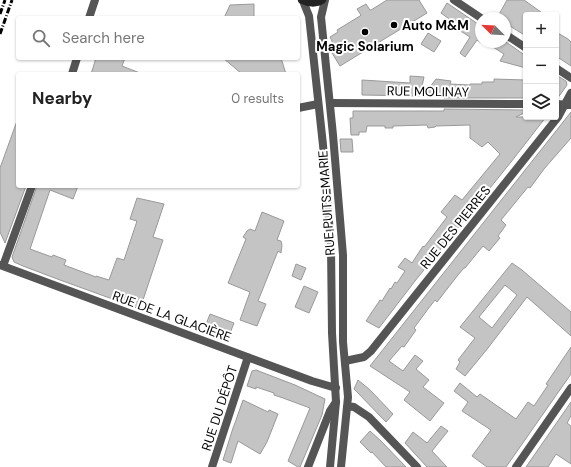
<!DOCTYPE html>
<html lang="en">
<head>
<meta charset="utf-8">
<style>
	body { margin:0; font-family:"DM Sans",sans-serif; background:#f2f2f2; color:#222 }
	.controls { position:absolute; right:12px; top:12px; display:grid; overflow:hidden; border-radius:4px; box-shadow:0 1px 3px #0004 }
	.controls button { width:36px; height:36px; display:grid; place-items:center; padding:0; border:0; border-bottom:1px solid #e0e0e0; background:#fff; color:#222; font:20px sans-serif }
	.compass { position:absolute; left:475px; top:12px; width:36px; height:36px; border-radius:50%; background:#fff; box-shadow:0 1px 3px #0004; rotate:294deg }
	.list { margin:0; padding:0; list-style:none }
	h2 { display:flex; justify-content:space-between; align-items:center; height:52px; margin:0; padding:0 16px; font-size:17px }
	h2 small { font-size:13px; font-weight:400; color:#767676 }
	.icon { flex:none; width:22px; height:22px; fill:none; stroke:currentColor; stroke-width:2; stroke-linecap:round; stroke-linejoin:round }
	.map { position:relative; flex:none; width:571px; height:467px; overflow:hidden }
	.search { position:absolute; background:#fff; box-shadow:0 1px 3px #0004; left:16px; top:16px; width:284px; height:44px; display:flex; align-items:center; gap:10px; box-sizing:border-box; padding:0 14px; border-radius:4px; color:#767676; font-size:15px }
	.panel { position:absolute; background:#fff; box-shadow:0 1px 3px #0004; left:16px; top:72px; width:284px; height:116px; border-radius:4px }
	.map>svg:first-child { display:block }
	.building { fill:#c4c4c4; stroke:#999; fill-rule:evenodd }
	.lines { fill:none; stroke-linecap:round; stroke-linejoin:round }
	.minor { stroke:#555; stroke-width:8 }
	.tertiary { stroke:#555; stroke-width:8 }
	.secondary { stroke:#222; stroke-width:8 }
	.rail { stroke:#000; stroke-width:3; stroke-dasharray:6 2 1 2; stroke-linecap:butt }
	.poi-dot { fill:#000; stroke:#fff; stroke-width:1.5 }
	.labels { text-anchor:middle; stroke-width:4; stroke-linejoin:round; paint-order:stroke }
	.poi-label { font-size:13px; font-weight:bold; fill:#000; stroke:#fff; text-anchor:start }
	.street-label { font-size:13px; fill:#000; stroke:#fff }
</style>
</head>
<body>
<div class="map">
<svg width="571" height="467" viewBox="0 0 571 467">
	<rect width="100%" height="100%" fill="#fff"/>
	<path class="building" d="M387 0H419L427 13 340 66 332 53V41L330 37 338 32 337 30 360 16 361 15 357 9 366 4 370 10H371Z
		M507 0H524L545 15H526V36L505 23V18H497Z
		M447 3 481 26V43L477 40 465 57 460 53 470 37 454 27 456 24 441 13Z
		M254 4V18H224L230 5Z
		M556 32 568 39 571 42V66L556 56Z
		M428 33 441 41 434 52 421 44Z
		M485 42H506L526 56V68L500 61 504 54Z
		M96 58H125L122 66 140 73V74H91Z
		M223 58H281L286 74H242Z
		M556 75 566 81 567 85 557 99H556Z
		M410 76 424 77 420 96 362 95V80L410 83Z
		M436 79 451 81 450 84 470 85V84H482V82H494V79L526 80V98H444V97L423 96Z
		M444 109 526 110V112L516 117H546L511 162 415 281 379 328 366 321 380 300 382 301 390 288 391 289 395 282 397 283 405 271 398 267 405 258 412 263 423 246 424 247 428 242 447 217 441 212 455 195 462 200 500 154 488 142 482 147 470 138V125L436 126 435 127 428 128 427 125 393 126V128H385V126H367L366 132H359V135H351L350 118H353V111H444Z
		M571 112V138L544 169 530 188 528 187 501 220 506 225 498 236 500 238 489 251 483 246 465 268H464L458 275 437 302 435 300 428 309 414 328 416 330 404 347 402 346 389 361 403 371 415 355 423 361 416 369 429 380 423 387 444 403 430 421 404 400 410 392 370 366Z
		M17 121H18V186H26L5 243 0 232V168Z
		M340 139H352L353 152H341Z
		M37 186H78L73 199 50 190 30 249 52 257 53 255 66 260 64 265 96 277V276L109 280 117 258 124 260 137 221 130 219 137 198 164 204 153 237 163 240 140 309 60 280 23 266 14 262 12 257Z
		M262 212 284 221 277 240 281 241 282 245 281 253 278 251 258 301 266 304 257 326 240 320 250 292 228 283 246 239 243 237 247 231 250 229 255 231Z
		M512 263 522 270 571 312V336L527 297 488 348 465 376 456 369 460 362 458 360 475 338 460 327ZM505 285 517 295 492 328 479 317Z
		M296 264 306 268 301 280 292 276Z
		M304 286 318 292 309 313 295 307Z
		M210 314 234 323 227 341 203 332Z
		M571 347V374L506 467H487L472 456 491 430 462 411 468 402 454 391 460 383 477 397 480 394 516 419 528 402 534 406 548 385 546 384Z
		M256 370 295 385 325 399 322 415 300 467H298L288 461 310 408 283 398 274 395V393L256 387V389L247 386 252 371Z
		M358 380 369 389 393 414 386 422 354 389Z
		M243 400 268 412 269 410 278 414 267 442 260 454 238 441 231 463 223 460 233 428 235 423Z
		M571 402V416L567 423 571 426V464L556 454 548 467H526Z
		M441 426 448 431 432 451 447 467H427L405 443 413 432 427 443Z
		M370 431 381 441 406 467H386L372 452 371 453 360 442Z"/>
	<g class="lines">
		<path class="minor" d="M454 0 481 18
			M89 18 95 0
			M505 34 526 48
			M556 68 571 78
			M72 74 77 58
			M330 103 526 104
			M556 104 571 105
			M298 108 318 104
			M0 265 312 381 336 388
			M3 266 32 186
			M345 361 364 357 371 351 558 117 571 93
			M212 467 248 357
			M308 467 330 411 336 402
			M516 467 571 388"/>
		<path class="tertiary" d="M325 0 321 17 333 135 343 255V342L348 397 341 467
			M303 1 309 16 310 25 323 145 331 247 332 333 336 402 330 467
			M347 406 354 407 369 417 417 467"/>
		<path class="secondary" d="M302 0C308 3 316 4 322 0"/>
		<path class="rail" d="M0 14 5 0
			M0 34 12 0"/>
	</g>
	<g class="poi-dot">
		<circle cx="394" cy="25" r="4"/>
		<circle cx="365" cy="32" r="4"/>
	</g>
	<g class="labels">
		<g class="poi-label">
			<text x="402" y="30">Auto M&amp;M</text>
			<text x="365" y="51" text-anchor="middle">Magic Solarium</text>
		</g>
		<g class="street-label">
			<text transform="translate(428 91) rotate(1)" y="5">RUE MOLINAY</text>
			<text transform="translate(326 203) rotate(-94)" y="5">RUE PUITS-MARIE</text>
			<text transform="translate(455 227) rotate(-51)" y="5">RUE DES PIERRES</text>
			<text transform="translate(172 316) rotate(20)" y="5">RUE DE LA GLACIÈRE</text>
			<text transform="translate(219 408) rotate(-72)" y="5">RUE DU DÉPÔT</text>
		</g>
	</g>
</svg>
<div class="controls">
<button>+</button>
<button>−</button>
<button><svg class="icon" aria-label="layers" viewBox="0 0 24 24"><path d="M12 4l9 5-9 5-9-5zM3 14l9 5 9-5"/></svg></button>
</div>
<svg class="compass" viewBox="-18 -18 36 36"><path d="M0-13l5 13h-10z" fill="#e53935"/><path d="M0 13l5-13h-10z" fill="#767676"/></svg>
<div class="search"><svg class="icon" aria-label="search" viewBox="0 0 24 24"><circle cx="10" cy="10" r="6"/><path d="M15 15l6 6"/></svg>Search here</div>
<section class="panel">
<h2>Nearby<small>0 results</small></h2>
<ul class="list">
</ul>
</section>
</div>
</body>
</html>
